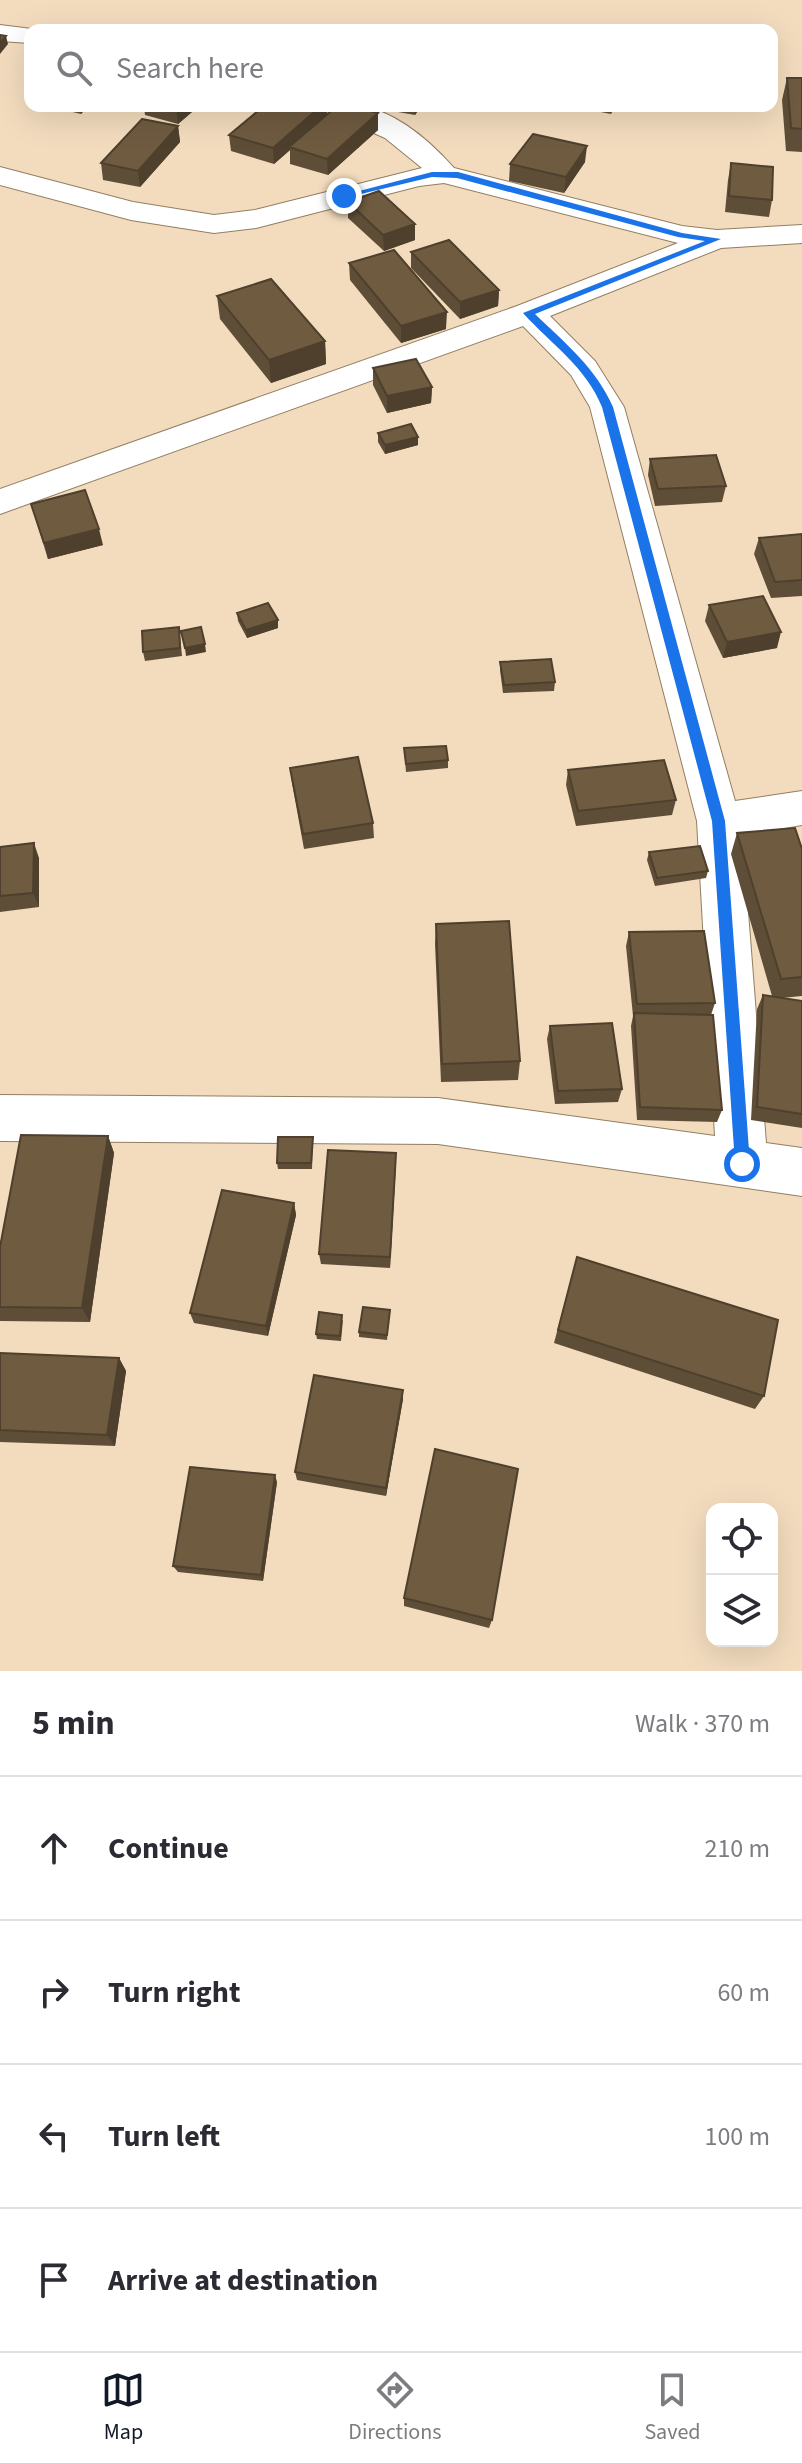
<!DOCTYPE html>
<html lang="en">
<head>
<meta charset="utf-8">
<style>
	body { margin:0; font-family:"Source Sans 3",sans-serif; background:#f2f2f3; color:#2b2b33 }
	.controls { position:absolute; right:24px; bottom:24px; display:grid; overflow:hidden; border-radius:16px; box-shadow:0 8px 32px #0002 }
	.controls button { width:72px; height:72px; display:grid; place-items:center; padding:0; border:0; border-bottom:2px solid #e1e1e2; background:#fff; color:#2b2b33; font:40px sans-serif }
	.stop { position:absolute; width:24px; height:24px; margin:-18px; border:6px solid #1a73e8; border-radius:50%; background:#fff }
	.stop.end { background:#1a73e8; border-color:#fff; box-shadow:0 2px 8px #0008 }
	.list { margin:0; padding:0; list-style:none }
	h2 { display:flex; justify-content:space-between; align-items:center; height:104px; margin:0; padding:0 32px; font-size:34px }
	h2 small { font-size:26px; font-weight:400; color:#7c7c81 }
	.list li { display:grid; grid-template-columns:52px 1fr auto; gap:24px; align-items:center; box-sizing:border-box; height:144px; padding:0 32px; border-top:2px solid #e1e1e2 }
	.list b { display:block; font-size:30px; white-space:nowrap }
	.list em { font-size:26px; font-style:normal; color:#7c7c81 }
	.icon { flex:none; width:44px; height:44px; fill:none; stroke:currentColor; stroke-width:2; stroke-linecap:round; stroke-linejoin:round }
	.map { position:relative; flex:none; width:802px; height:1671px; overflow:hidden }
	.search { position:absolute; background:#fff; box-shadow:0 8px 32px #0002; left:24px; right:24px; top:24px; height:88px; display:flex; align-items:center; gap:20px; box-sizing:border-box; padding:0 28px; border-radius:16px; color:#7c7c81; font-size:30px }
	.sheet { height:680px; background:#fff }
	nav { display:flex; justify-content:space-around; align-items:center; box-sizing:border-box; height:112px; border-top:2px solid #e1e1e2; background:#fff; font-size:22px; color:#7c7c81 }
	nav a { display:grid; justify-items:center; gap:4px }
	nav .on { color:#111827 }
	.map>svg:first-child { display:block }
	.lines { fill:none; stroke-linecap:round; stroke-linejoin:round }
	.street-casing { stroke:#937e62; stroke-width:2 }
	.street { fill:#fff; fill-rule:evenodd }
	.wall { fill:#5f4e37 }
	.shaded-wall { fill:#4e402d }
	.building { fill:#6f5b40; stroke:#4e402d; stroke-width:2 }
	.route { fill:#1a73e8 }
</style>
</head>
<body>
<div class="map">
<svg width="802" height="1671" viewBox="0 0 802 1671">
	<rect width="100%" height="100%" fill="#f3dcbe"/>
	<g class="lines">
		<defs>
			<path id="street" d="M0 25 40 30H30V43L0 41Z
				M323 106C335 106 349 104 361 106 397 112 431 142 454 168L682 226 717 230 802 225V243L721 248 550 316 595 361 624 407 735 801 802 791V825L742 835 766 1143 802 1148V1196L438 1144 0 1141V1095L438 1098 715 1136 697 821 590 407 571 375 523 326 0 514V489L517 306 678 243 444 183 419 186 256 228 214 233 131 220 0 185V167L133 202 214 215 255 210 422 168 385 138 327 112Z"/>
		</defs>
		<use href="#street" class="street-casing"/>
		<use href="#street" class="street"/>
	</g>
	<path class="wall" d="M787 78H802V152L786 151 782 100Z
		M48 106H88L81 114Z
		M144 106H199L178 124 145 115Z
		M264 106H327V115L378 130 328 175 290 164V150L274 164 231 151 229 135Z
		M370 106H421L415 115 370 107Z
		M570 106H616L611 114Z
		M178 126 180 142 140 187 103 180 101 163Z
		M585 162 564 193 509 181 510 164Z
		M731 163 772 200 769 217 725 212 728 180Z
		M348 202 415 240 384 251 348 218Z
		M411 252 499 290 498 306 460 319 411 268Z
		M349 263 446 329 401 343 350 280Z
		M217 296 325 341 326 364 271 383 220 319Z
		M373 368 432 387 431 403 387 413 373 385Z
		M378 433 418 437V445L385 454 378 442Z
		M650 459 726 486 722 502 655 506 648 475Z
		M31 504 103 545 48 559Z
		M802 534V596L771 598 754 554 759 538Z
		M709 605 777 648 723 658 705 621Z
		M237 613 278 620V628L247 638 238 621Z
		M180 635 182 656 145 661 143 652Z
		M500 662 555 682 554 691 503 693 500 670Z
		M404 748 448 760V768L406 772Z
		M290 768 373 823 374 838 304 849 292 783Z
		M568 770 676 800 672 815 576 826 566 785Z
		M737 833 802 849V996L781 998 802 1001V1128L751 1120 757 1009 763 995 772 996 731 854Z
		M0 847 39 858V907L0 912Z
		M649 852 708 871 706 878 655 886 647 860Z
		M436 924 520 1061 518 1080 441 1082 435 944Z
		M629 932 715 1003 711 1015 722 1110 717 1122 637 1120 631 1026 633 1016 626 946Z
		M550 1026 622 1089 618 1102 555 1104 547 1039Z
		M108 1136 114 1153 90 1322 0 1321V1247Z
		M313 1144 312 1169H278L277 1163Z
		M396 1153 390 1268 321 1264 319 1254Z
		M294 1203 296 1215 268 1336 194 1323 190 1313Z
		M577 1257 764 1396 755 1409 554 1343Z
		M390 1310 387 1340 359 1337V1332Z
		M343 1320 341 1341 317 1339 316 1334Z
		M0 1353 119 1358 126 1371 115 1446 0 1442Z
		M403 1399 386 1496 297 1480 295 1472Z
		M277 1482 263 1581 178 1572 173 1566Z
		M404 1598 492 1620 489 1628 404 1606Z"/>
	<path class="shaded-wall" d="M6 36 8 44 0 54V43Z
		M80 106H88L81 114Z
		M179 106H199L178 124 176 108Z
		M321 106H327V117L289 147 290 150 274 164 273 148Z
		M415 106H421L415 115Z
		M378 113V130L328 175 327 159Z
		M178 126 180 142 140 187 138 171Z
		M587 146 585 162 564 193 566 177Z
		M415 224V240L384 251 383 235Z
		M499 290 498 306 460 319V302Z
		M447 312 446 329 401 343V326Z
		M325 341 326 364 271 383 269 360Z
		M432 387 431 403 387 413V396Z
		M418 437V445L385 454V445Z
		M99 529 103 545 48 559 44 543Z
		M278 620V628L247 638 246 630Z
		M781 632 777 648 723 658 727 642Z
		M205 644 206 652 186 656 185 648Z
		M34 843 39 858V907L33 893Z
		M108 1136 114 1153 90 1322 82 1308Z
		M396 1153V1165L390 1268V1257Z
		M294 1203 296 1215 268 1336 266 1326Z
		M119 1358 126 1371 115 1446 107 1435Z
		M403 1390V1399L386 1496V1488Z
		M275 1475 277 1482 263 1581 261 1575Z"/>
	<path class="building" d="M345 26 364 30H342Z
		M0 35 6 36 0 43Z
		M787 78H802V129L791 128Z
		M264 106H321L273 148 229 135Z
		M337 106H352L378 113 327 159 289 147Z
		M142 119 178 126 138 171 101 163Z
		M533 134 587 146 566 177 510 164Z
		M731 163 773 167 772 200 729 196Z
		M379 191 415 224 383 235 348 202Z
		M449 240 499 290 460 302 411 252Z
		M394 250 447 312 401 326 349 263Z
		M271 279 325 341 269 360 217 296Z
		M416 359 432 387 387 396 373 368Z
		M411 424 418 437 385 445 378 433Z
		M716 455 726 486 658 489 650 459Z
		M85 490 99 529 44 543 31 504Z
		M802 534V580L775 582 759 538Z
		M763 596 781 632 727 642 709 605Z
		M268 603 278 620 246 630 237 613Z
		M179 627 180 648 143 652 142 631Z
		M201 627 205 644 185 648 181 631Z
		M551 659 555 682 504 685 500 662Z
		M446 746 448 760 406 764 404 748Z
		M358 757 373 823 303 834 290 768Z
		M664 760 676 800 578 811 568 770Z
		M795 828 802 849V977L781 979 737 833Z
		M34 843 33 893 0 896V847Z
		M700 846 708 871 657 878 649 852Z
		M509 921 520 1061 442 1064 436 924Z
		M704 931 715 1003 637 1004 629 932Z
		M763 995 802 1001V1114L757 1107Z
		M634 1013 713 1015 722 1110 640 1107Z
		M612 1023 622 1089 558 1091 550 1026Z
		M21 1135 108 1136 82 1308 0 1307V1247Z
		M278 1137H313L311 1163H277Z
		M328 1150 396 1153 390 1257 319 1254Z
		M222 1190 294 1203 266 1326 190 1313Z
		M577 1257 778 1320 764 1396 558 1330Z
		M363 1307 390 1310 387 1335 359 1332Z
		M319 1312 342 1315 340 1336 316 1334Z
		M0 1353 119 1358 107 1435 0 1430Z
		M314 1375 403 1390 386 1488 295 1472Z
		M435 1449 518 1469 492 1620 404 1598Z
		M190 1467 275 1475 261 1575 173 1566Z"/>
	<path class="route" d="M432 172H458L682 233 721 239 535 314C565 343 596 368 613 407L725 821 750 1164 742 1172 735 1164 712 821 602 407C586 367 552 345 523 313L705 241 678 237 457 178 432 177 344 198 340 196Z"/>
</svg>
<div class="controls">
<button><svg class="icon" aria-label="locate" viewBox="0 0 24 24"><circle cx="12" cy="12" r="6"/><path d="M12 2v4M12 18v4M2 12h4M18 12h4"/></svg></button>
<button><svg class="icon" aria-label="layers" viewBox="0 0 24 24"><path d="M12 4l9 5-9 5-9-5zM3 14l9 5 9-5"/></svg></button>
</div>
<div class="stop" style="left:742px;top:1164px"></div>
<div class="stop end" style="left:344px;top:196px"></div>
<div class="search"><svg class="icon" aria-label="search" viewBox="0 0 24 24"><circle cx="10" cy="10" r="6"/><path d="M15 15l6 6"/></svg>Search here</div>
</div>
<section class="sheet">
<h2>5 min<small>Walk · 370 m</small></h2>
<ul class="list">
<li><svg class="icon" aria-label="ahead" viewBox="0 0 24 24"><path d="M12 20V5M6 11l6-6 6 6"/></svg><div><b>Continue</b></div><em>210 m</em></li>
<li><svg class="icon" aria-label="right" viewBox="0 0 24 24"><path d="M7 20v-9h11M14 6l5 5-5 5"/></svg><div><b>Turn right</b></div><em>60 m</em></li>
<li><svg class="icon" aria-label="left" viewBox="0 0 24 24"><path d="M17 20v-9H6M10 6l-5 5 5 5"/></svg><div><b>Turn left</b></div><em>100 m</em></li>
<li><svg class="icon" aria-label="arrive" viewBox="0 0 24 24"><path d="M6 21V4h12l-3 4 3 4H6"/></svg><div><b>Arrive at destination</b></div></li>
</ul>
</section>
<nav>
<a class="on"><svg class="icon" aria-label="map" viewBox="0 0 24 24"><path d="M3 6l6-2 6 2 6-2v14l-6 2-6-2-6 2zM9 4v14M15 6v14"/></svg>Map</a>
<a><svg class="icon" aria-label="directions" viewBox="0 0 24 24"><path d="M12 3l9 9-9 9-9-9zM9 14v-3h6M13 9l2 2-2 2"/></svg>Directions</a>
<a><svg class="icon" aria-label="saved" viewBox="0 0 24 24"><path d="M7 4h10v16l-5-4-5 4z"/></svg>Saved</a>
</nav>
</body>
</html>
